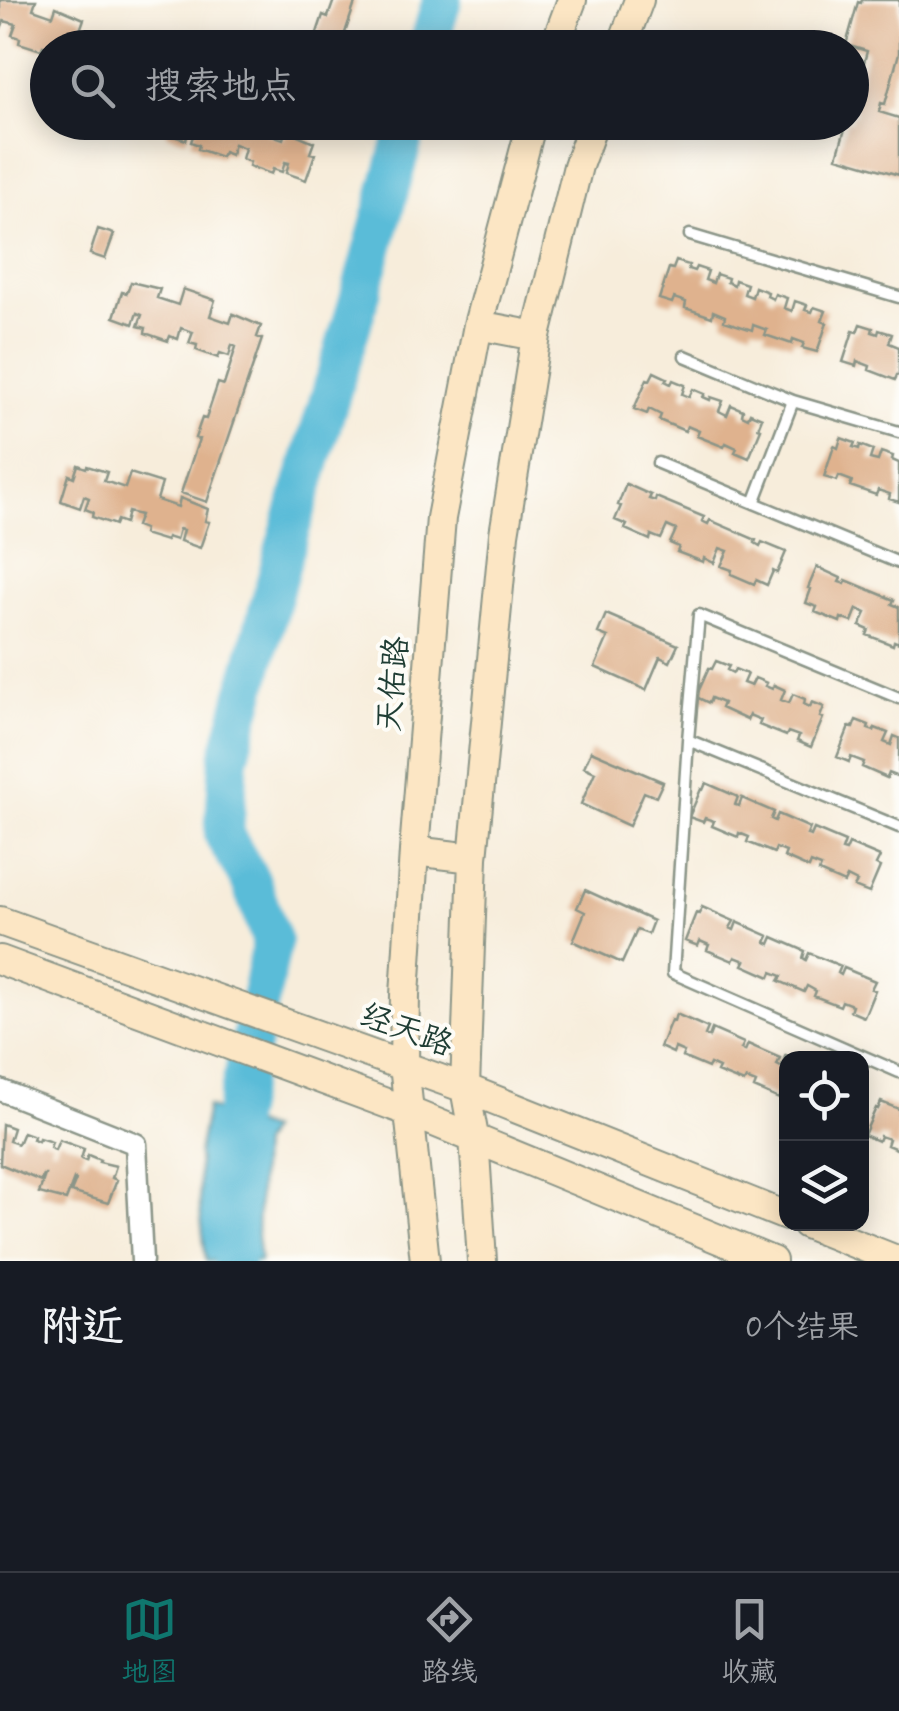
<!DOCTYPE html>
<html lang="zh">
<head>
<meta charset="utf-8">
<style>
	body { margin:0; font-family:Mynerve,"LXGW WenKai TC",sans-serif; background:#20242c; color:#f1f3f6 }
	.controls { position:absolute; right:30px; bottom:30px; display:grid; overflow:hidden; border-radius:20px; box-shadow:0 5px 25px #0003 }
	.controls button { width:90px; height:90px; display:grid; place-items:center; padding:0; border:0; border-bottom:2px solid #363941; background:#171b24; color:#f1f3f6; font:50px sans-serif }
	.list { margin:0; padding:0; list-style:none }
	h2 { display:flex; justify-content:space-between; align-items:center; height:130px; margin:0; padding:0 40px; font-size:42px }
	h2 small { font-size:32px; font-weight:400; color:#9ea1a6 }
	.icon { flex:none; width:55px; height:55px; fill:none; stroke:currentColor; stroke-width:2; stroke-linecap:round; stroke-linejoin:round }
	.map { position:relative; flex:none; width:899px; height:1261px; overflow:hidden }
	.search { position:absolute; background:#171b24; box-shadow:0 5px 25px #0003; left:30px; right:30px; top:30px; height:110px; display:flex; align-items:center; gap:25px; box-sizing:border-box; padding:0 35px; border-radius:55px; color:#9ea1a6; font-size:38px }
	.sheet { height:310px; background:#171b24 }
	nav { display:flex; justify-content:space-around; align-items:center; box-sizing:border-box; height:140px; border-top:2px solid #363941; background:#171b24; font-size:28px; color:#9ea1a6 }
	nav a { display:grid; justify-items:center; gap:5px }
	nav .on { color:#0f766e }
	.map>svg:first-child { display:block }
	.water { fill:#5abcd8; stroke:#3c7c86; stroke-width:2.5 }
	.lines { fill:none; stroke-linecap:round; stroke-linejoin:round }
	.river { stroke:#5abcd8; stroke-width:40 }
	.building { fill:#dfb28e }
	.service-casing { stroke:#8b9588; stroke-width:15 }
	.minor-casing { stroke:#8b9588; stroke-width:25 }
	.secondary-casing { stroke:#8b9588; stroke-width:32 }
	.service { stroke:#fff; stroke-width:10 }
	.minor { stroke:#fff; stroke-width:20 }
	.secondary { stroke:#fce6c4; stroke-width:28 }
	.labels { text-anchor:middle; stroke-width:8; stroke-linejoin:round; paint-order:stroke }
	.street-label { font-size:32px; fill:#1f3d34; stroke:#fdfcf7 }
</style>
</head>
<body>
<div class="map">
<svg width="899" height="1261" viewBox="0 0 899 1261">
	<rect width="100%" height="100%" fill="#fdfcf7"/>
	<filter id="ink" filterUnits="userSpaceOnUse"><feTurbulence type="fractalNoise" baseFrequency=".01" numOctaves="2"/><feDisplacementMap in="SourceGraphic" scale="20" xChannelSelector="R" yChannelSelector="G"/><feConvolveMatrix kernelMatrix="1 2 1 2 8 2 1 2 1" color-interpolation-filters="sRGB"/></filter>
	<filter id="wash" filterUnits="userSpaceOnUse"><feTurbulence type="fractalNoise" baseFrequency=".0048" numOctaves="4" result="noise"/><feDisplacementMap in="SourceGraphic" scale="40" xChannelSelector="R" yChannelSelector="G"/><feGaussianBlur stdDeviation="2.25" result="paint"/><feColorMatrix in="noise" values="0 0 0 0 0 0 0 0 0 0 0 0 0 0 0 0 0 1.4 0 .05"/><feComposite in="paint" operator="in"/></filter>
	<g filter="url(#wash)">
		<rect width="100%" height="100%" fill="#f7eddb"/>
		<path class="water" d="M207 1107 269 1130 261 1144 257 1236 260 1261H206L200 1208 198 1153Z"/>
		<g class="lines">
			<path class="river" d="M428 48 442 0
				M234 1261 224 1167 272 942 251 882 224 835 229 758 286 544 358 303 408 122"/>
		</g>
		<g id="blocks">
			<path class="building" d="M0 0H36L33 9 53 16 56 7 84 19 80 30 84 31 79 48H57L59 39 55 38 52 48 43 46 41 50 19 43 20 38 12 35 16 24 4 21 0 31Z
				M334 0H356L340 48H312L323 15 328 17Z
				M862 0H899V53L885 104 881 103 879 112 899 118V175L837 157 847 122H852V115L855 116 856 109 852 108 867 51 846 45 858 2 861 3Z
				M170 122H266L263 132 283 139 286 130 314 142 310 153 315 154 306 180 286 173 289 163 285 162 282 172 273 169 271 174 249 166 250 162 242 159 245 148 234 144 231 155 223 152 221 157 198 149 199 145 191 142 195 130 190 129 186 140 166 134Z
				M283 122H315L312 133Z
				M98 229 114 234 105 259 90 254Z
				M676 261 689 265 688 269 694 271 696 267 708 271 705 280 713 283 716 274 728 278 727 282 734 285 735 280 747 284 744 294 752 297 755 287 768 292 767 296 773 299 775 294 787 298 784 308 792 311 795 301 807 305 805 310 812 312 814 307 826 311 822 321 827 323 817 352 802 348 804 343 793 339 792 344 765 335 767 330 753 325 752 330 724 321 725 316 713 311 712 317 685 308 686 302 674 298 672 303 659 299 669 268 673 269Z
				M131 282 160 289 157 298 178 305 183 289 215 300 210 316 230 323 233 314 261 326 257 337 262 339 207 502 181 493 199 439 195 438 202 418 206 419 218 383 224 385 236 347 232 345 229 356 220 353 218 358 196 350 197 345 189 343 193 332 181 328 178 339 170 336 168 341 145 333 146 328 138 326 142 315 137 313 133 324 114 317 122 292 127 293Z
				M860 324 873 328 872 332 878 334 879 330 892 334 889 343 899 347V375H897L895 380 869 370 870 366 857 361 856 366 843 362 853 331 857 332Z
				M654 372 667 378 665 381 671 384 673 380 685 385 682 394 689 397 693 389 705 394 703 397 710 400 711 397 723 401 719 411 727 415 731 405 743 410 742 415 748 418 750 413 762 418 758 428 761 429 749 458 735 452 737 448 726 443 724 447 697 436 699 431 687 426 685 431 659 420 661 415 649 409 647 414 634 409 647 379 650 380Z
				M841 438 855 443 853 447 859 449 860 445 873 450 870 459 878 461 881 452 893 456 892 460 899 463V502L889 499 890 494 878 490 876 495 850 486 852 481 839 476 837 481 824 477 834 446 838 448Z
				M78 465 86 468 87 466 107 472 104 481 125 488 130 473 162 483 157 500 178 507 180 498 208 509 205 521 209 522 200 548 180 541 183 530 179 529 176 540 167 537 166 541 143 534 144 529 136 526 140 515 128 512 125 523 117 520 115 525 92 517 93 512 85 509 89 498 84 496 80 508 61 501 69 475 74 477Z
				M626 484 651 495 649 499 655 501 656 497 704 517 702 521 708 524 710 520 756 540 755 543 760 546 762 542 786 552 777 573 773 571 767 585 756 580 754 584 731 574 732 570 721 566 728 551 720 548 714 563 704 558 703 562 677 552 679 547 670 543 676 530 667 526 661 539 651 535 650 540 625 529 627 525 615 520 621 506 618 505Z
				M817 567 841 578 839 582 845 584 846 580 894 600 892 604 899 607V643L894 641 893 645 867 635 869 630 860 626 866 613 857 609 852 622 841 618 840 622 815 612 817 607 806 603 811 589 808 588Z
				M606 614 678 645 670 662 660 657 646 690 595 667 608 637 598 633Z
				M716 661 729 666 727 670 733 673 735 669 747 674 743 683 751 686 755 678 767 683 765 686 772 689 774 685 785 690 781 700 789 703 793 694 805 699 804 704 810 707 812 702 824 707 820 717 823 718 811 747 797 741 799 736 788 732 786 736 759 725 761 720 749 715 747 720 721 708 723 703 711 698 709 703 696 697 709 668 712 669Z
				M856 720 869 725 868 729 874 731 875 728 888 733 884 742 891 745 894 736 899 738V777L889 773 887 778 862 767 864 762 851 757 849 762 837 757 849 727 853 728Z
				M591 751 663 782 656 797 644 792 629 826 581 804 595 772 584 767Z
				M706 783 738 797 735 805 739 806 742 798 774 812 771 819 775 821 778 814 810 828 807 835 811 836 814 829 845 842 842 850 846 851 849 844 880 857 876 865 880 867 869 893 854 887 857 882 847 877 844 883 819 872 821 867 811 863 809 868 784 857 786 852 776 848 774 853 747 842 749 837 739 833 738 837 712 826 714 821 705 818 703 822 689 817 701 789 703 790Z
				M585 890 653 921 648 934 637 930 622 963 573 941 585 912 577 908Z
				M702 907 734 921 730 928 734 930 737 922 769 936 766 942 770 944 773 937 805 951 803 958 806 960 809 953 841 966 838 973 841 975 844 968 875 981 871 989 875 990 864 1017 850 1011 852 1005 842 1001 840 1006 814 996 816 991 807 986 804 992 779 981 782 976 772 972 770 977 743 965 745 961 735 957 733 961 707 950 709 945 700 941 698 946 685 941 696 913 699 914Z
				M676 1014 708 1028 705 1035 709 1037 712 1029 744 1043 741 1049 745 1051 748 1044 780 1058 777 1065 781 1067 786 1054V1096L782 1093 779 1099 754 1088 756 1083 746 1079 744 1083 717 1072 719 1068 710 1064 708 1068 682 1057 684 1052 675 1048 673 1053 660 1047 671 1020 674 1021Z
				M881 1102 899 1109V1150L887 1145 889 1139 880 1136 878 1141 864 1135 876 1108 878 1109Z
				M2 1124 13 1128 9 1141 18 1144 23 1132 34 1136 33 1139 38 1141 39 1138 52 1142 50 1148 55 1150 59 1140 84 1149 81 1159 86 1161 88 1155 100 1160 99 1162 116 1166 112 1178 117 1180 108 1203 71 1192 76 1180 74 1179 66 1200 39 1193 45 1175H43L41 1181 0 1164Z"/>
		</g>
	</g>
	<g filter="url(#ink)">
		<use href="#blocks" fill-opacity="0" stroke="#8b9588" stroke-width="2.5"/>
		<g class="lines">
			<defs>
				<path id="service" d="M690 235 899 297
					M685 356 793 401 899 432
					M658 463 899 563
					M754 503 793 401
					M899 698 699 615 688 740 673 973 899 1072
					M688 740 899 827"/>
				<path id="minor" d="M0 1090 136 1144 142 1261"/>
				<path id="secondary" d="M554 48 572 0
					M621 48 639 0
					M478 325 536 336
					M414 851 473 858
					M0 921 465 1088 786 1216
					M0 960 410 1112 772 1261
					M806 1224 899 1261
					M425 1261 404 1065 405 995 414 851 441 518 478 325 532 122
					M482 1261 474 1137 465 1088 473 858 504 534 536 336 578 166 594 122"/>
			</defs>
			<use href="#service" class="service-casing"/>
			<use href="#minor" class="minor-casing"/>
			<use href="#secondary" class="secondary-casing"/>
			<use href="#service" class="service"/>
			<use href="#minor" class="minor"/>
			<use href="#secondary" class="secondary"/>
		</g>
	</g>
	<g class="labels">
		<g class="street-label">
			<text transform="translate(392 684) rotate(-85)" y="11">天佑路</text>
			<text transform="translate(407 1029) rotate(20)" y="11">经天路</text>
		</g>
	</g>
</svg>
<div class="controls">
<button><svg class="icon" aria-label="locate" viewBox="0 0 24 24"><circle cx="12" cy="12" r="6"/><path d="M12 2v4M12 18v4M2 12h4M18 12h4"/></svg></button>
<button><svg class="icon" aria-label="layers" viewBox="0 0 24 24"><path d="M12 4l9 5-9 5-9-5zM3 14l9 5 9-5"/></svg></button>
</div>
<div class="search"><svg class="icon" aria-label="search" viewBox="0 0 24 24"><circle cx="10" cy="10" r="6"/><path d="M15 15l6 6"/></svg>搜索地点</div>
</div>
<section class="sheet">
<h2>附近<small>0个结果</small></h2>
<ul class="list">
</ul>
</section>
<nav>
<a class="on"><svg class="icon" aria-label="map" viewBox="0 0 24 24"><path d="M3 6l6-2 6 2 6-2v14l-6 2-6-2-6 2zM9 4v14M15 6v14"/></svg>地图</a>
<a><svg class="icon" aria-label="directions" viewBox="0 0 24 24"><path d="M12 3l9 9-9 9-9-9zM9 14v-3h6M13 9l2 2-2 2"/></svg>路线</a>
<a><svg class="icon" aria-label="saved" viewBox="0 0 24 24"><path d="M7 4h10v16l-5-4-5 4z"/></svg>收藏</a>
</nav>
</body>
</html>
